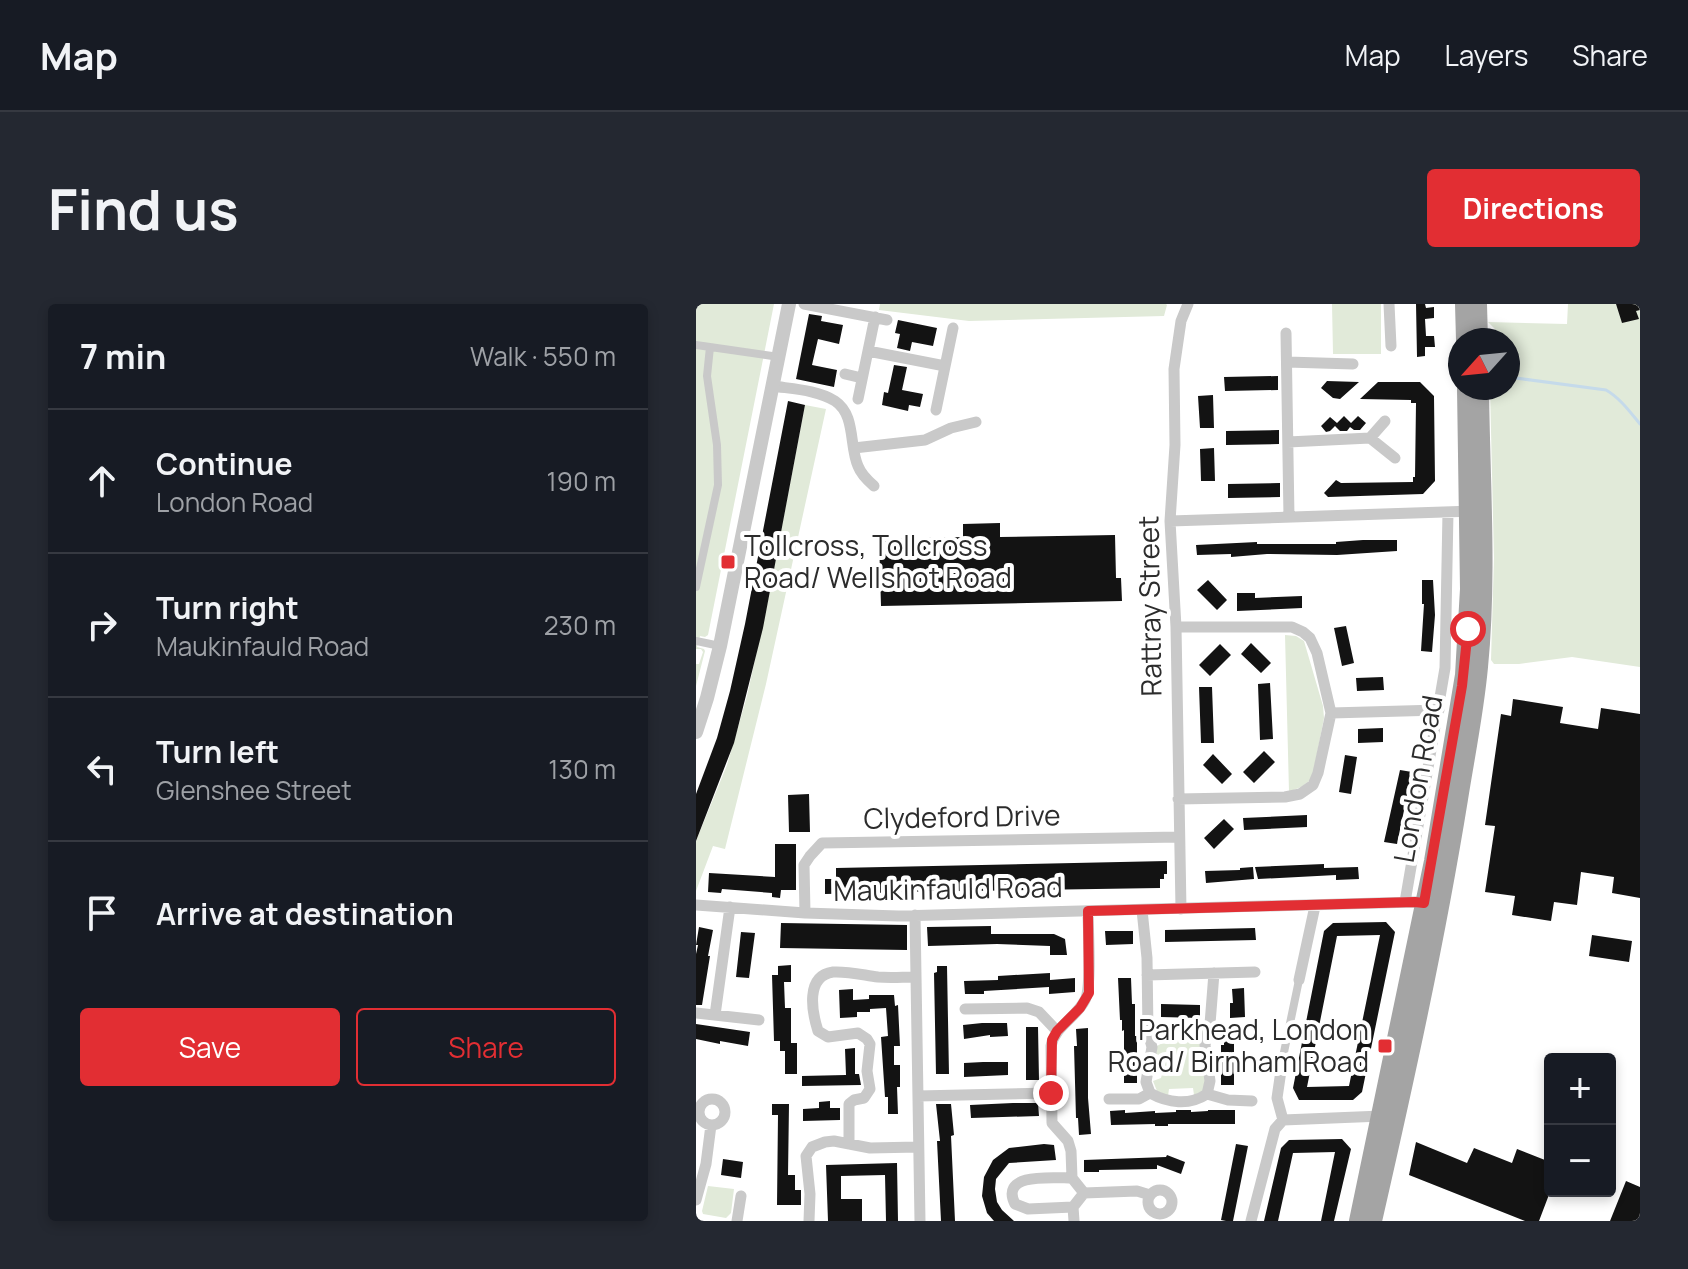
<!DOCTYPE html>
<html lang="en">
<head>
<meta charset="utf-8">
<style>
	body { margin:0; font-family:Manrope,sans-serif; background:#242831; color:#f1f3f6 }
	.controls { position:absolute; right:24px; bottom:24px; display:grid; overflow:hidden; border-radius:8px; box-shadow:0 4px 12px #0003 }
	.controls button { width:72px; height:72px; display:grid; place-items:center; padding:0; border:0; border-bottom:2px solid #363941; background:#171b24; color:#f1f3f6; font:40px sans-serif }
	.compass { position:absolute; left:752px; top:24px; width:72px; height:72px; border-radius:50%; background:#171b24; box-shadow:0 4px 12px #0003; rotate:243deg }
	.stop { position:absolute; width:24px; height:24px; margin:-18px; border:6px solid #e22e33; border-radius:50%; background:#fff }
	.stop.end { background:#e22e33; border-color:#fff; box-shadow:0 2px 8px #0008 }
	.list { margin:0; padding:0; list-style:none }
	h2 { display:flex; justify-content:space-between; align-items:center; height:104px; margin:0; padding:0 32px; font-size:34px }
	h2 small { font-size:26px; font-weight:400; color:#9ea1a6 }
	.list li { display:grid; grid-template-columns:52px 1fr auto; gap:24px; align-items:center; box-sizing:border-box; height:144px; padding:0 32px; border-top:2px solid #363941 }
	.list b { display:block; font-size:30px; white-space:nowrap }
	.list p { margin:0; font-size:26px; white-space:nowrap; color:#9ea1a6 }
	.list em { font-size:26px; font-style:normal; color:#9ea1a6 }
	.actions { display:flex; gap:16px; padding:24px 32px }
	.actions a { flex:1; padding:18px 0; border:2px solid #e22e33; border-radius:8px; text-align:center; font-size:28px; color:#e22e33 }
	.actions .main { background:#e22e33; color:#fff }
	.icon { flex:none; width:44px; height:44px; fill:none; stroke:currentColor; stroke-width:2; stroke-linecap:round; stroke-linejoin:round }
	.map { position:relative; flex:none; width:944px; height:917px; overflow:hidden; border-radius:8px }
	header { display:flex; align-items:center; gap:48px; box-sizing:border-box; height:112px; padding:0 40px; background:#171b24; border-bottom:2px solid #363941 }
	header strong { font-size:38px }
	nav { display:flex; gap:44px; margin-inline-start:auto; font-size:28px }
	.intro { display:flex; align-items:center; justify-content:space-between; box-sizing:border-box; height:192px; padding:0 48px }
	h1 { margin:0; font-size:56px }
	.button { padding:20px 36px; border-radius:8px; background:#e22e33; color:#fff; font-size:28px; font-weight:700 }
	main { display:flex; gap:48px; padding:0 48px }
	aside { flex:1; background:#171b24; border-radius:8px; box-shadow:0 4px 12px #0003 }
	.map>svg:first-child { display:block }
	.green { fill:#e1ead9 }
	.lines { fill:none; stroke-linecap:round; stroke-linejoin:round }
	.stream { stroke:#c5daea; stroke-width:3 }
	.building { fill:#131313; fill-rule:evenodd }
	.pedestrian { stroke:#c9c9c9; stroke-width:8 }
	.minor { stroke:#c9c9c9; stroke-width:11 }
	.tertiary { stroke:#c9c9c9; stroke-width:14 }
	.primary { stroke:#a4a4a4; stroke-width:18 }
	.route { stroke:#e22e33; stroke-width:10 }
	.poi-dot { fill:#e22e33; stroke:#fff; stroke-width:3 }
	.labels { text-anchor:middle; stroke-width:8; stroke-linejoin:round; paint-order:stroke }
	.poi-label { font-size:28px; fill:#2c2c2c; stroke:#fff; text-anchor:start }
	.street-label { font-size:28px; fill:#2c2c2c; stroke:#fff }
</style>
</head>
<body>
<header>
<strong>Map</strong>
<nav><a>Map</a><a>Layers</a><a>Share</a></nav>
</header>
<div class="intro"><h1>Find us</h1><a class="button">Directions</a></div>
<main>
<aside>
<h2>7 min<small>Walk · 550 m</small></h2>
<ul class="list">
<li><svg class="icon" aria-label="ahead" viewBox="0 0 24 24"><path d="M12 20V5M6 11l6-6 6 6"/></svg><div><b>Continue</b><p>London Road</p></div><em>190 m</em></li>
<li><svg class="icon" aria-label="right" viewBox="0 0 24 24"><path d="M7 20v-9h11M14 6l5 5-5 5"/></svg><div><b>Turn right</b><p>Maukinfauld Road</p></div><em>230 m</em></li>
<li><svg class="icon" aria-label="left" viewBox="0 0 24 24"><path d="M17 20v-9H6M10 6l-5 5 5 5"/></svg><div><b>Turn left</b><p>Glenshee Street</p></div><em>130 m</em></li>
<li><svg class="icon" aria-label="arrive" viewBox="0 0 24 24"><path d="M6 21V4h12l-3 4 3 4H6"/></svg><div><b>Arrive at destination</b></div></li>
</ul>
<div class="actions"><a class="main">Save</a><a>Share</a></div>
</aside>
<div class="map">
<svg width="944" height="917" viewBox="0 0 944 917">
	<rect width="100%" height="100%" fill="#fff"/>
	<path class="green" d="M0 0H78L12 331 9 333 4 332 1 343 8 345 9 347 0 382V360H3L7 348 5 345H0Z
		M184 0H470L471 1 468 12 273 17 183 6Z
		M636 0H685V50H637Z
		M872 0H944V363L876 353 823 360H798L795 356 798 254 794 84H812V36H793L798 33 799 25 792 18 871 20Z
		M109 101 130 105 70 380 29 545 17 542 0 587V537L31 461 51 392 70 306Z
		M589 331 600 332 608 337 627 402 628 414 616 475 605 483 593 488Z
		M465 721 484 729 510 723 509 786 498 791 497 784 473 785 472 792 461 787 457 777 465 774 471 754 460 750 461 742 470 737 465 724 457 726V723Z
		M12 882 38 885 35 909 30 914 7 910 6 907Z"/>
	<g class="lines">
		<path class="stream" d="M812 73 910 86C924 94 934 108 944 120"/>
	</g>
	<path class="building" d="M720 0H729L730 4 738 3V14L729 15 730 32H738L739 43H729V52L721 53Z
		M920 0H944V6L940 7 943 15 926 19Z
		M113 10 126 12 125 17 147 21 143 40 122 35 116 61 141 66 138 83 100 75Z
		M202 16 241 24 237 42 216 38 214 47 201 44 204 30 199 29Z
		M198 61 211 63 206 86 227 90 224 103 213 101 212 107 186 101 188 88 192 89Z
		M582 72V86L529 87 528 73Z
		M631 77 663 78 644 95 637 94 625 84Z
		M682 78H724L738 92 739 177 727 190 632 193 628 189 640 176 645 179 717 178V173H719L720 99H715V96L664 95Z
		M517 91 518 124H504L502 92Z
		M92 97 109 101 67 324 38 439 0 537V490L21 434 34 387 49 320Z
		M648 112 655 119 662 112 670 119 664 126H658L654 123 651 127H644L639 122 634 127 630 128 625 122 634 113 641 119Z
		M583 126V140L530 141V127Z
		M518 144 519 177H505L504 145Z
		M584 179V193L532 194V180Z
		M304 219V233L419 231 420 274H425L426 297 185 302 183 235 267 233V220Z
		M667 236H701V247L641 251 571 250 535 253V250L501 251 500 241 561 238V240H640V238Z
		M512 276 531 296 521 306 501 286Z
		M726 276H737L739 311 736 348 725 347 728 300H726Z
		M541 289H559V294L606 292V304L541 307Z
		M650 322 658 359 646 362 638 324Z
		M555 339 575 359 565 369 545 350Z
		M524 340 535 351 514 372 503 361Z
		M687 373 688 386 661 387 660 374Z
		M574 379 577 435 564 436 562 380Z
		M503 383H516L518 439H505Z
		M817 395 867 403 864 419 902 425 905 404 944 410V594L916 589 918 573 885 568 881 601 858 598 855 617 816 611 819 592 789 588 799 522 789 521 805 410 815 412Z
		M687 424V438L662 439V425Z
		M568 447 579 458 558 479 547 468Z
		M517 450 536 470 526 480 507 461Z
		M649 451 661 453 655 490 643 488Z
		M704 466 716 468 701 540 688 538Z
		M113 490 114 528H93L92 491Z
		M611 511V523L548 526 547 514Z
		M528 515 538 525 518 545 508 534Z
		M79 540H100V586H85L84 594 76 593V589L26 585 25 589 12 588 13 569 79 573Z
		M471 557V570H468V575H464V584L274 587V593H266V587L129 590V575H140V564Z
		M628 560V564L662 563 663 575 640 576V571L562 575 559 563Z
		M557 563 558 575 510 579 509 567 544 566V564Z
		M690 618 699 628 666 788 657 796H603L597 784 628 627 637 619ZM684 631 653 782 611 783 641 632Z
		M85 619 211 621V646L84 644Z
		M295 622V630H358L369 635 371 651H354V642L301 640 232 642 231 623Z
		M3 623 17 626 12 652H14L6 701H0V650L2 641H0Z
		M559 624 560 636 469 638V626Z
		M409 627H437V640L410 641Z
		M45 628 59 629 53 674 40 673Z
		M896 631 936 637 933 658 893 652Z
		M95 661V678H88L89 704H95V739H101V770H89V747H84V737H78L76 671H82V662Z
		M241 662H251L253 770H240L238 669 241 668Z
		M354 669V676L379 674V688L353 690V683L288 687V690H269L268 677 302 676V672Z
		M422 674H435L436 700H439V732H441V779H428V726L426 727V716H424Z
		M548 684 549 713 534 714V699H537L536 685Z
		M157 685V696L173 695V691H198L199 702 202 701 204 742H198V761H204V783H201L202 810H192V793H189L185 733 192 732 190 704 174 705V708H161V713L144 714 143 686Z
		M465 700 504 701V714L465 713Z
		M286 719H311L312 732 294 733V731L268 735 267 721Z
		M0 720 54 728 52 742 24 737V740L0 735Z
		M528 720 541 721V736H538V781H525V741H528Z
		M330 723H342L343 776H330Z
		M392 724V794L395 830 383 831 382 814H380L378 742H381L380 725Z
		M159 744V770H163L165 781 106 782V772L150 771 149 745Z
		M287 758H312V771L268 773V759Z
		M134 797V804H144V816L107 817V805L123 804V798Z
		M317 799H342L343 812 275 814 274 801Z
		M76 800H93L92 871H99V886H105V901H81L82 811H76Z
		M240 800H255L258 831 255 832 259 917H245L241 837H244Z
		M429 806V809L459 807V809L480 808V806H495V808L512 807V806H539V820H472V822H459V820L415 821 414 807Z
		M646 835 655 845 638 917H625L639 848 597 849 582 917H568L585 844 593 836Z
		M720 838 771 859 778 844 816 859 821 845 854 858V888L843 917H829L713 871Z
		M348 840 358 841 360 856 313 859 300 875 299 885 301 898 306 906 318 917H298L291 909 286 892 288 873 297 856 313 844Z
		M540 840 552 842 537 917H530L525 916Z
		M471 851 489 858 485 870 461 861V865L403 866V868H388V856L470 853Z
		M27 855 47 858 45 874 25 871Z
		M201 859 202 917H190L189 871 145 872V895H166V917H132L130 861Z
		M930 877 944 883V917H914Z"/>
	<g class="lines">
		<path class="pedestrian" d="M0 41 83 53
			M0 283 22 181 21 141 11 72 14 43
			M0 337 24 342
			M587 753 603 676"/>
		<path class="minor" d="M108 0 191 16
			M693 0 695 42
			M590 29 593 213
			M172 47 249 62
			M591 58 657 60
			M149 70 166 74
			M77 82C97 85 122 86 139 97 160 111 153 142 162 162 165 170 171 176 178 182
			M162 95 179 13
			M240 106 257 24
			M674 134 689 117
			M592 138 674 134 699 154
			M158 144 229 136 255 124 280 118
			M474 217 778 207
			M480 323H596L607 328 614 334 621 349 635 409 622 469 617 481 604 490 589 493 482 495
			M635 409 743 406
			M709 598 749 364 752 208
			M0 601 109 609 202 612 719 598 732 600
			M485 605 480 323 474 217 479 141 478 65 485 17 492 0
			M446 606 451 654 452 729 456 743 450 778 454 789C472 799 493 802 511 790L514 777 509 741 514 720 518 669
			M109 609 108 561 114 552 126 539 483 533
			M219 611 224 917
			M451 671 559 668
			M603 676 619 602
			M269 705 331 704 343 708 361 727
			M0 709 63 716
			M19 711 34 603
			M511 790 532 796 556 797
			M222 792 355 789
			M413 795H443L454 789
			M3 808a13 13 0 1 1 26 0a13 13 0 1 1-26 0Z
			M587 816 686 812
			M153 840V800L158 796 168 794 174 785 171 767 174 740 171 735 162 729 132 733 122 727C116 708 109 672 137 668 151 667 167 671 182 673 194 674 207 673 220 673
			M376 874C358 874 303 868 319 900L332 905 377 903
			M452 898a12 12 0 1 1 24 0a12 12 0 1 1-24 0Z
			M388 889 441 887 454 891
			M0 896 10 860 15 821
			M41 917 45 892
			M113 917 114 890 110 852 116 843 129 838 138 837 174 844 222 843
			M378 917 377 903 388 889 376 874 375 847 372 837 356 819 355 742C359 722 380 714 389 696 396 684 392 625 392 607
			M555 917 579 825 587 816 581 794 587 753"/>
		<path class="tertiary" d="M0 428 11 394 24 342 93 0"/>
		<path class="primary" d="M768 0 769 36
			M782 0 783 36
			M662 917 737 557 768 371 773 285 770 84
			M677 917C709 777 740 637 763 495 770 451 779 407 783 363 792 271 785 177 784 84"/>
	</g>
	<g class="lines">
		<path class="route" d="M355 789 356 736 361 727 384 704 393 689 392 607 719 598 728 599 766 382 772 325"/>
	</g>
	<g class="poi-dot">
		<rect x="24" y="250" width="16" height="16" rx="4"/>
		<rect x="681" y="734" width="16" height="16" rx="4"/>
	</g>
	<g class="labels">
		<g class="poi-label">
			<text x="48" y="252">Tollcross, Tollcross<tspan x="48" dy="32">Road/ Wellshot Road</tspan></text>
			<text x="673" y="736" text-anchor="end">Parkhead, London<tspan x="673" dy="32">Road/ Birnham Road</tspan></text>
		</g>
		<g class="street-label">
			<text transform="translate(454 302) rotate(-91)" y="10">Rattray Street</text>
			<text transform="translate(722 475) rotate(-80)" y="10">London Road</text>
			<text transform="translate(266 513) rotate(-1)" y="10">Clydeford Drive</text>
			<text transform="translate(252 585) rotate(-1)" y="10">Maukinfauld Road</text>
		</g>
	</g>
</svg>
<div class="controls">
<button>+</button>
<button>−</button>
</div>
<svg class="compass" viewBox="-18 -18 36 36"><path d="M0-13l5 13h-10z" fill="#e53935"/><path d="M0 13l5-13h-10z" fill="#9ea1a6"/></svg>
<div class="stop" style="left:772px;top:325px"></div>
<div class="stop end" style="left:355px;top:789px"></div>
</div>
</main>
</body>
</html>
